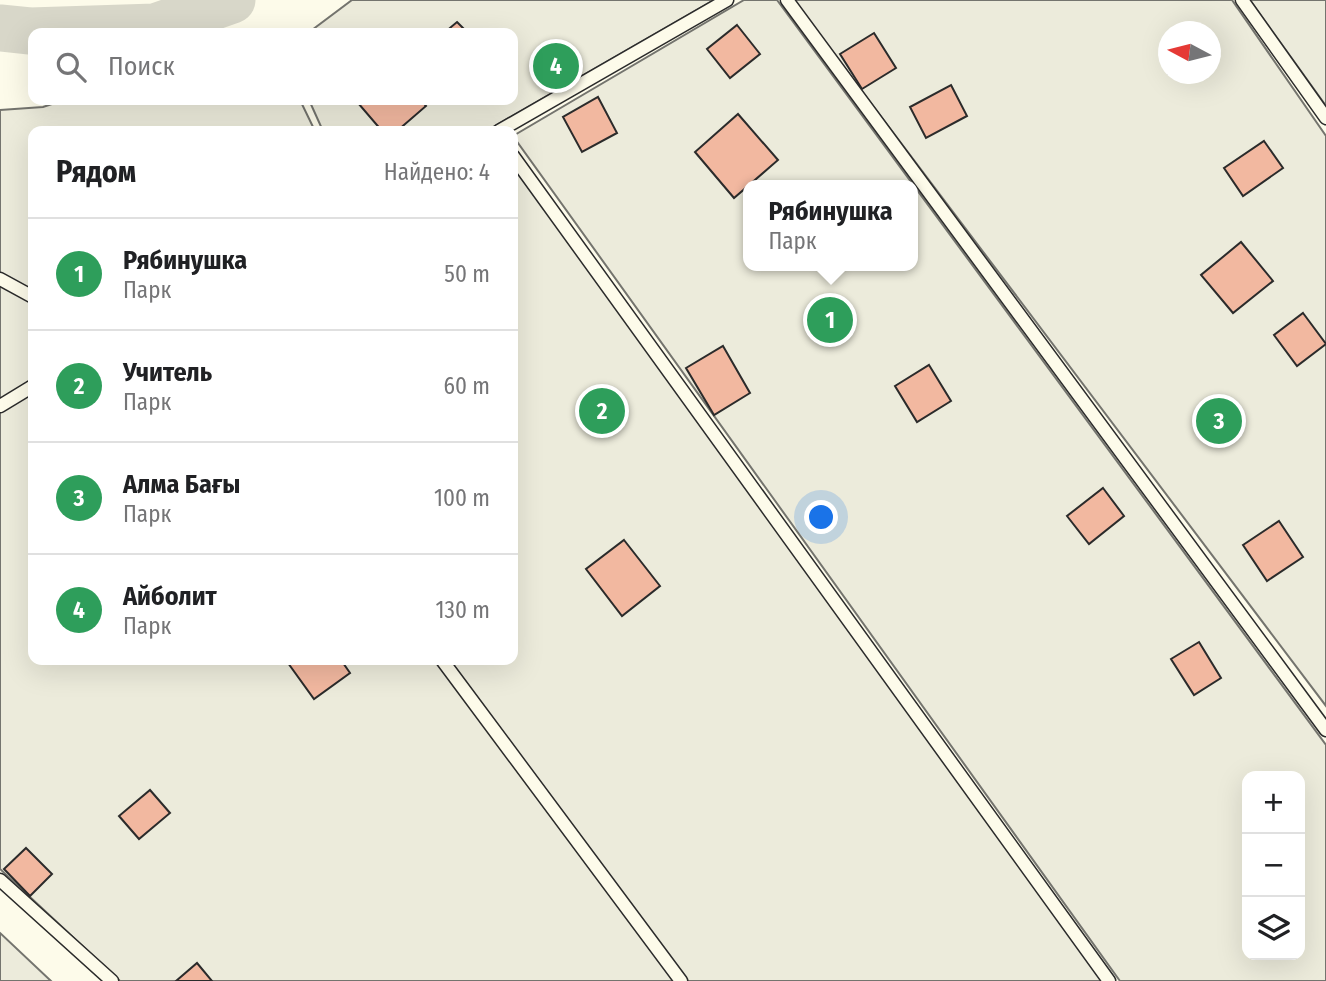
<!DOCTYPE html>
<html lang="ru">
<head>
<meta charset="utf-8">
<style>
	body { margin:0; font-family:"Fira Sans Condensed",sans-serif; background:#f6f6f6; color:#202124 }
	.controls { position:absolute; right:21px; bottom:21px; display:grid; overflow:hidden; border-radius:14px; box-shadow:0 7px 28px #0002 }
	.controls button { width:63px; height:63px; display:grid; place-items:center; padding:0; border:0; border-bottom:2px solid #e0e0e0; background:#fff; color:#202124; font:35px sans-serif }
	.compass { position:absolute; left:1158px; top:21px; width:63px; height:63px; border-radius:50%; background:#fff; box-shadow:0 7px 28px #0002; rotate:277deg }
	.you { position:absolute; left:822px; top:518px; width:24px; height:24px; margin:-18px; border:5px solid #fff; border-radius:50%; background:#1a73e8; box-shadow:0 0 0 10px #1a73e833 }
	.badge { display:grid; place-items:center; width:46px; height:46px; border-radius:50%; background:#1a73e8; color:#fff; font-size:23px; font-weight:700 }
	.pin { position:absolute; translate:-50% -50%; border:4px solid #fff; box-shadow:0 2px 7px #0006 }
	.popup { position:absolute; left:743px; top:180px; width:175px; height:91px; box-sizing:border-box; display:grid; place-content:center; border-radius:14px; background:#fff; filter:drop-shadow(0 2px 5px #0005); font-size:23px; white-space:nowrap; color:#757577 }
	.popup b { font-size:26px; color:#202124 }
	.popup::after { content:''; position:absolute; left:50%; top:100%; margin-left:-14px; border:14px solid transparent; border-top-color:#fff }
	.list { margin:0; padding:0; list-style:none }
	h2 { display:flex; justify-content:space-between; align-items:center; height:91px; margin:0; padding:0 28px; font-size:30px }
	h2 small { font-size:23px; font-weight:400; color:#757577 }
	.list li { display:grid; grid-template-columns:46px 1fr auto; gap:21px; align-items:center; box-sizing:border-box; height:112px; padding:0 28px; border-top:2px solid #e0e0e0 }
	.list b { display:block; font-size:26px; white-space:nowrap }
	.list p { margin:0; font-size:23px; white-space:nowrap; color:#757577 }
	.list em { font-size:23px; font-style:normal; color:#757577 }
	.icon { flex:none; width:38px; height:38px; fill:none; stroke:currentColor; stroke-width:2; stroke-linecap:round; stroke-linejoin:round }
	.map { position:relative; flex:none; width:1326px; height:981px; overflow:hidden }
	.search { position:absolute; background:#fff; box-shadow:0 7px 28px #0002; left:28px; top:28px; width:490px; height:77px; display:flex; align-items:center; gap:18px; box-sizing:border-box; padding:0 24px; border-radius:14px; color:#757577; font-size:26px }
	.panel { position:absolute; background:#fff; box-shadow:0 7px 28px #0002; left:28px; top:126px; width:490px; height:539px; border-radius:14px }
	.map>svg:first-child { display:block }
	.green { fill:#ecebdb; stroke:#74746e; stroke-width:2; fill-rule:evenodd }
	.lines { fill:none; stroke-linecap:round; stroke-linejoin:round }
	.river { stroke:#d8d7c9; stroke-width:47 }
	.building { fill:#f2b8a0; stroke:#2b2b2b; stroke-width:2 }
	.service-casing { stroke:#2b2b2b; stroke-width:15 }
	.service { stroke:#fdfbea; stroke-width:12 }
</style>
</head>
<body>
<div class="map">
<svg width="1326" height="981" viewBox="0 0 1326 981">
	<rect width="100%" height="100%" fill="#fdfbea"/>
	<path class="green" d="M352 0H714L486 131H323L309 100H513V33H308Z
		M744 0H777L1326 745V981H1120L513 136ZM748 185H912V266H748ZM1247 776H1300V955H1247Z
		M793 0H1232L1326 136V706ZM1168 32H1210V74H1168Z
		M1250 0H1326V106Z
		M64 100H300L315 131H33V660H513V162L1102 981H120L0 869V110L43 107Z
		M0 933 51 981H0Z"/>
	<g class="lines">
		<path class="river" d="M0 28 30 31 155 27 232 0"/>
	</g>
	<path class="building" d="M457 22 468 33H444Z
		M737 25 760 54 730 78 707 49Z
		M874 33 896 68 862 89 840 54Z
		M951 85 967 116 926 138 910 107Z
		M598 97 617 133 582 152 563 117Z
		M363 100H421L426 106 397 131H382L358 103Z
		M738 114 778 160 734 198 695 152Z
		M1264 141 1283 168 1243 196 1224 168Z
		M1241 242 1273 281 1233 313 1201 275Z
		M1303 313 1326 344 1297 366 1274 335Z
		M723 346 750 393 714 415 686 368Z
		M929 365 951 401 917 422 895 386Z
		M1103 488 1124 516 1089 544 1067 516Z
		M1279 521 1303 557 1267 581 1243 545Z
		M624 540 660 586 622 616 586 569Z
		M1199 642 1221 678 1194 695 1171 659Z
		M292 660H341L350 673 314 699 288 663Z
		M150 790 170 813 139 839 119 816Z
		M26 848 52 874 30 896 4 869Z
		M197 963 212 981H176Z"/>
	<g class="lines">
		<defs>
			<path id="service" d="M787 0 1326 730
				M1242 0 1326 118
				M499 131 727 0
				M513 156 1109 981
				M0 279 33 297
				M0 406 33 386
				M442 660 681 981
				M0 880 112 981"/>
		</defs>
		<use href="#service" class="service-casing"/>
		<use href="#service" class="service"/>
	</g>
</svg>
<div class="controls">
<button>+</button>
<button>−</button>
<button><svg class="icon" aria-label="layers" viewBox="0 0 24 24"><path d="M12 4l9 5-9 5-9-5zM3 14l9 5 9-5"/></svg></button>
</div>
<svg class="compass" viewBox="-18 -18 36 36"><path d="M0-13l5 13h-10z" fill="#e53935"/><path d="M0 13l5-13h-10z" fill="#757577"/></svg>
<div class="you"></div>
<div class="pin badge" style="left:830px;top:320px;background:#2e9e5b">1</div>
<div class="popup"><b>Рябинушка</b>Парк</div>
<div class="pin badge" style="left:602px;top:411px;background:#2e9e5b">2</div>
<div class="pin badge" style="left:1219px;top:421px;background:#2e9e5b">3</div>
<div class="pin badge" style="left:556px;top:66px;background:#2e9e5b">4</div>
<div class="search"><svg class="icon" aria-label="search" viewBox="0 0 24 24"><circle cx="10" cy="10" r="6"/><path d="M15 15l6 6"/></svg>Поиск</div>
<section class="panel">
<h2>Рядом<small>Найдено: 4</small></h2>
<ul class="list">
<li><span class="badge" style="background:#2e9e5b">1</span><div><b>Рябинушка</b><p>Парк</p></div><em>50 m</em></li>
<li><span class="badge" style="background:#2e9e5b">2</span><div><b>Учитель</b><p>Парк</p></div><em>60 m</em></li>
<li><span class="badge" style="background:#2e9e5b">3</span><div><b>Алма Бағы</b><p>Парк</p></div><em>100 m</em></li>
<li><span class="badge" style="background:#2e9e5b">4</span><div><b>Айболит</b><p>Парк</p></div><em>130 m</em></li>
</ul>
</section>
</div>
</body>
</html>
